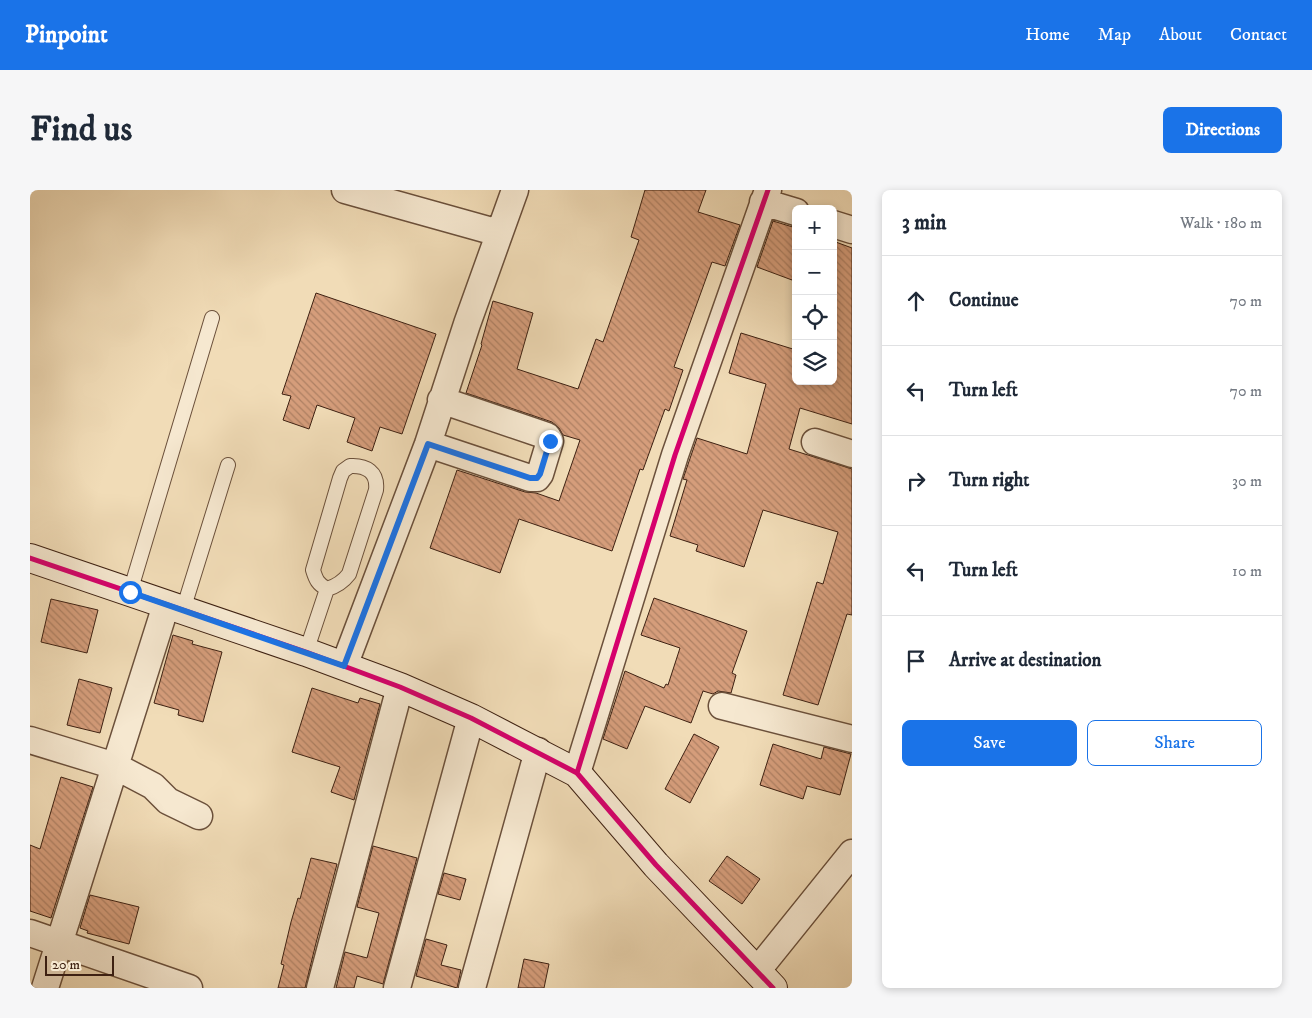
<!DOCTYPE html>
<html lang="en">
<head>
<meta charset="utf-8">
<style>
	body { margin:0; font-family:"IM FELL DW Pica",serif; background:#f6f6f7; color:#1f2937 }
	.controls { position:absolute; right:15px; top:15px; display:grid; overflow:hidden; border-radius:8px; box-shadow:0 2px 8px #0003 }
	.controls button { width:45px; height:45px; display:grid; place-items:center; padding:0; border:0; border-bottom:1px solid #e0e1e3; background:#fff; color:#1f2937; font:25px sans-serif }
	.scale { position:absolute; left:15px; bottom:12px; width:69px; box-sizing:border-box; padding-left:5px; border:2px solid #3e2112; border-top:0; font-size:14px; line-height:18px; white-space:nowrap; color:#3e2112; -webkit-text-stroke:4px #f6e8d0; paint-order:stroke }
	.stop { position:absolute; width:15px; height:15px; margin:-11px; border:4px solid #1a73e8; border-radius:50%; background:#fff }
	.stop.end { background:#1a73e8; border-color:#fff; box-shadow:0 1px 5px #0008 }
	.list { margin:0; padding:0; list-style:none }
	h2 { display:flex; justify-content:space-between; align-items:center; height:65px; margin:0; padding:0 20px; font-size:21px }
	h2 small { font-size:16px; font-weight:400; color:#747a83 }
	.list li { display:grid; grid-template-columns:32px 1fr auto; gap:15px; align-items:center; box-sizing:border-box; height:90px; padding:0 20px; border-top:1px solid #e0e1e3 }
	.list b { display:block; font-size:19px; white-space:nowrap }
	.list em { font-size:16px; font-style:normal; color:#747a83 }
	.actions { display:flex; gap:10px; padding:15px 20px }
	.actions a { flex:1; padding:11px 0; border:1px solid #1a73e8; border-radius:8px; text-align:center; font-size:18px; color:#1a73e8 }
	.actions .main { background:#1a73e8; color:#fff }
	.icon { flex:none; width:28px; height:28px; fill:none; stroke:currentColor; stroke-width:2; stroke-linecap:round; stroke-linejoin:round }
	.map { position:relative; flex:none; width:822px; height:798px; overflow:hidden; border-radius:8px }
	header { display:flex; align-items:center; gap:30px; box-sizing:border-box; height:70px; padding:0 25px; background:#1a73e8; color:#fff }
	header strong { font-size:24px }
	nav { display:flex; gap:28px; margin-inline-start:auto; font-size:18px }
	.intro { display:flex; align-items:center; justify-content:space-between; box-sizing:border-box; height:120px; padding:0 30px }
	h1 { margin:0; font-size:35px }
	.button { padding:12px 22px; border-radius:8px; background:#1a73e8; color:#fff; font-size:18px; font-weight:700 }
	main { display:flex; gap:30px; padding:0 30px }
	aside { flex:1; background:#fff; border-radius:8px; box-shadow:0 2px 8px #0003 }
	.map>svg:first-child { display:block }
	.building { fill:url(#building-back-hatch); stroke:#3e2112 }
	.lines { fill:none; stroke-linecap:round; stroke-linejoin:round }
	.lane-casing { stroke:#6b503b; stroke-width:16 }
	.street-casing { stroke:#6b503b; stroke-width:29 }
	.secondary-casing { stroke:#3e2112; stroke-width:30 }
	.lane { stroke:#f6e8d0; stroke-width:14 }
	.street { stroke:#f6e8d0; stroke-width:26 }
	.secondary { stroke:#f6e8d0; stroke-width:28 }
	.cycleway-casing { stroke:#f6e8d0; stroke-width:8 }
	.cycleway { stroke:#d6006c; stroke-width:5 }
	.route { stroke:#1a73e8; stroke-width:6 }
</style>
</head>
<body>
<header>
<strong>Pinpoint</strong>
<nav><a>Home</a><a>Map</a><a>About</a><a>Contact</a></nav>
</header>
<div class="intro"><h1>Find us</h1><a class="button">Directions</a></div>
<main>
<div class="map">
<svg width="822" height="798" viewBox="0 0 822 798">
	<defs>
		<pattern id="building-back-hatch" width="6" height="6" patternUnits="userSpaceOnUse" patternTransform="scale(1.25)"><rect width="6" height="6" fill="#d59d7b"/><path d="M-1 5l2 2M0 0l6 6M5-1l2 2" fill="none" stroke="#ae8063"/></pattern>
	</defs>
	<rect width="100%" height="100%" fill="#f1dcb7"/>
	<filter id="stains"><feTurbulence type="fractalNoise" baseFrequency=".004" numOctaves="4"/><feColorMatrix values="0 0 0 0 .2 0 0 0 0 .09 0 0 0 0 .02 0 0 0 .5 -.17"/></filter>
	<radialGradient id="worn" r=".72"><stop offset=".6" stop-color="#630" stop-opacity="0"/><stop offset="1" stop-color="#630" stop-opacity=".3"/></radialGradient>
	<path class="building" d="M615 0H676L668 22 710 35 695 76 682 72 644 177 653 180 639 221 635 219 613 280 610 279 582 361 489 329 470 383 400 358 427 280 495 302 506 303 529 311 550 250 533 245 529 238 522 232 436 203 452 155 451 154 463 111 503 123 487 179 548 199 566 149 573 152 609 50 601 47Z
		M743 31 766 38V80L762 90 727 77Z
		M803 51 822 58V234L770 218 759 259 822 279V425L817 424 788 515 753 505 787 392 793 394 808 342 733 320 714 377 666 361 668 355 640 346 657 290 653 289 667 248 717 264 736 194 699 183 711 143 766 160V191H803Z
		M286 103 406 144 372 244 350 237 342 261 317 252 325 228 287 215 279 239 253 230 261 206 252 204Z
		M624 408 717 441 702 483 706 485 701 503 688 501 683 504 673 501 661 533 615 516 597 559 573 549 595 481 634 498 636 494 638 495 650 458 611 445Z
		M21 409 68 420 57 463 11 452Z
		M143 445 163 451 162 454 192 462 173 532 148 525 149 520 124 513Z
		M49 489 82 498 70 543 37 535Z
		M282 498 328 513 330 508 350 514 324 610 301 602 310 577 262 562Z
		M664 544 689 557 660 613 635 599Z
		M743 554 791 569 794 557 821 564 810 605 777 596 773 609 730 595Z
		M31 587 63 597 21 728 0 721V655L10 659Z
		M343 656 387 668 353 794 327 786 324 798H306L315 762 337 768 349 723 327 717Z
		M697 666 730 689 712 714 679 691Z
		M281 668 307 674 286 753 275 798H248L254 775 251 774 261 732 268 708 270 709Z
		M414 683 436 689 430 710 408 704Z
		M60 705 109 717 99 754 57 743 58 741 50 738Z
		M396 749 417 755 411 775 431 780 427 798 386 786Z
		M494 769 519 774 514 798H488Z"/>
	<g class="lines">
		<defs>
			<path id="lane" d="M320 276C336 275 348 282 346 300L319 384C313 392 307 396 297 399 288 394 286 390 283 380L310 288 313 281Z
				M100 402 182 128
				M153 420 198 275
				M276 462 297 399"/>
			<path id="street" d="M315 0 469 43
				M733 12 766 22
				M803 34 822 40
				M785 252 822 264
				M398 254 500 288H507L510 284 520 251 517 246 411 210
				M314 476 398 254 437 134 485 0
				M692 516 822 549
				M0 550 85 576 123 596 138 611 169 626
				M547 583 645 265 738 0
				M0 743 159 798
				M727 781 822 663
				M15 798 136 415
				M290 798 370 497
				M367 798 441 528
				M442 798 508 561"/>
			<path id="secondary" d="M0 368 276 462 370 497 441 528 547 583 626 675 743 798"/>
		</defs>
		<use href="#lane" class="lane-casing"/>
		<use href="#street" class="street-casing"/>
		<use href="#secondary" class="secondary-casing"/>
		<use href="#lane" class="lane"/>
		<use href="#street" class="street"/>
		<use href="#secondary" class="secondary"/>
		<defs>
			<path id="cycleway" d="M0 368 276 462 370 497 441 528 547 583 626 675 743 798
				M547 583 645 265 738 0"/>
		</defs>
		<use href="#cycleway" class="cycleway-casing"/>
		<use href="#cycleway" class="cycleway"/>
	</g>
	<g class="lines">
		<path class="route" d="M100 402 314 476 398 254 500 288H507L510 284 520 251"/>
	</g>
	<rect width="100%" height="100%" filter="url(#stains)"/>
	<rect width="100%" height="100%" fill="url(#worn)"/>
</svg>
<div class="controls">
<button>+</button>
<button>−</button>
<button><svg class="icon" aria-label="locate" viewBox="0 0 24 24"><circle cx="12" cy="12" r="6"/><path d="M12 2v4M12 18v4M2 12h4M18 12h4"/></svg></button>
<button><svg class="icon" aria-label="layers" viewBox="0 0 24 24"><path d="M12 4l9 5-9 5-9-5zM3 14l9 5 9-5"/></svg></button>
</div>
<div class="scale">20 m</div>
<div class="stop" style="left:100px;top:402px"></div>
<div class="stop end" style="left:520px;top:251px"></div>
</div>
<aside>
<h2>3 min<small>Walk · 180 m</small></h2>
<ul class="list">
<li><svg class="icon" aria-label="ahead" viewBox="0 0 24 24"><path d="M12 20V5M6 11l6-6 6 6"/></svg><div><b>Continue</b></div><em>70 m</em></li>
<li><svg class="icon" aria-label="left" viewBox="0 0 24 24"><path d="M17 20v-9H6M10 6l-5 5 5 5"/></svg><div><b>Turn left</b></div><em>70 m</em></li>
<li><svg class="icon" aria-label="right" viewBox="0 0 24 24"><path d="M7 20v-9h11M14 6l5 5-5 5"/></svg><div><b>Turn right</b></div><em>30 m</em></li>
<li><svg class="icon" aria-label="left" viewBox="0 0 24 24"><path d="M17 20v-9H6M10 6l-5 5 5 5"/></svg><div><b>Turn left</b></div><em>10 m</em></li>
<li><svg class="icon" aria-label="arrive" viewBox="0 0 24 24"><path d="M6 21V4h12l-3 4 3 4H6"/></svg><div><b>Arrive at destination</b></div></li>
</ul>
<div class="actions"><a class="main">Save</a><a>Share</a></div>
</aside>
</main>
</body>
</html>
